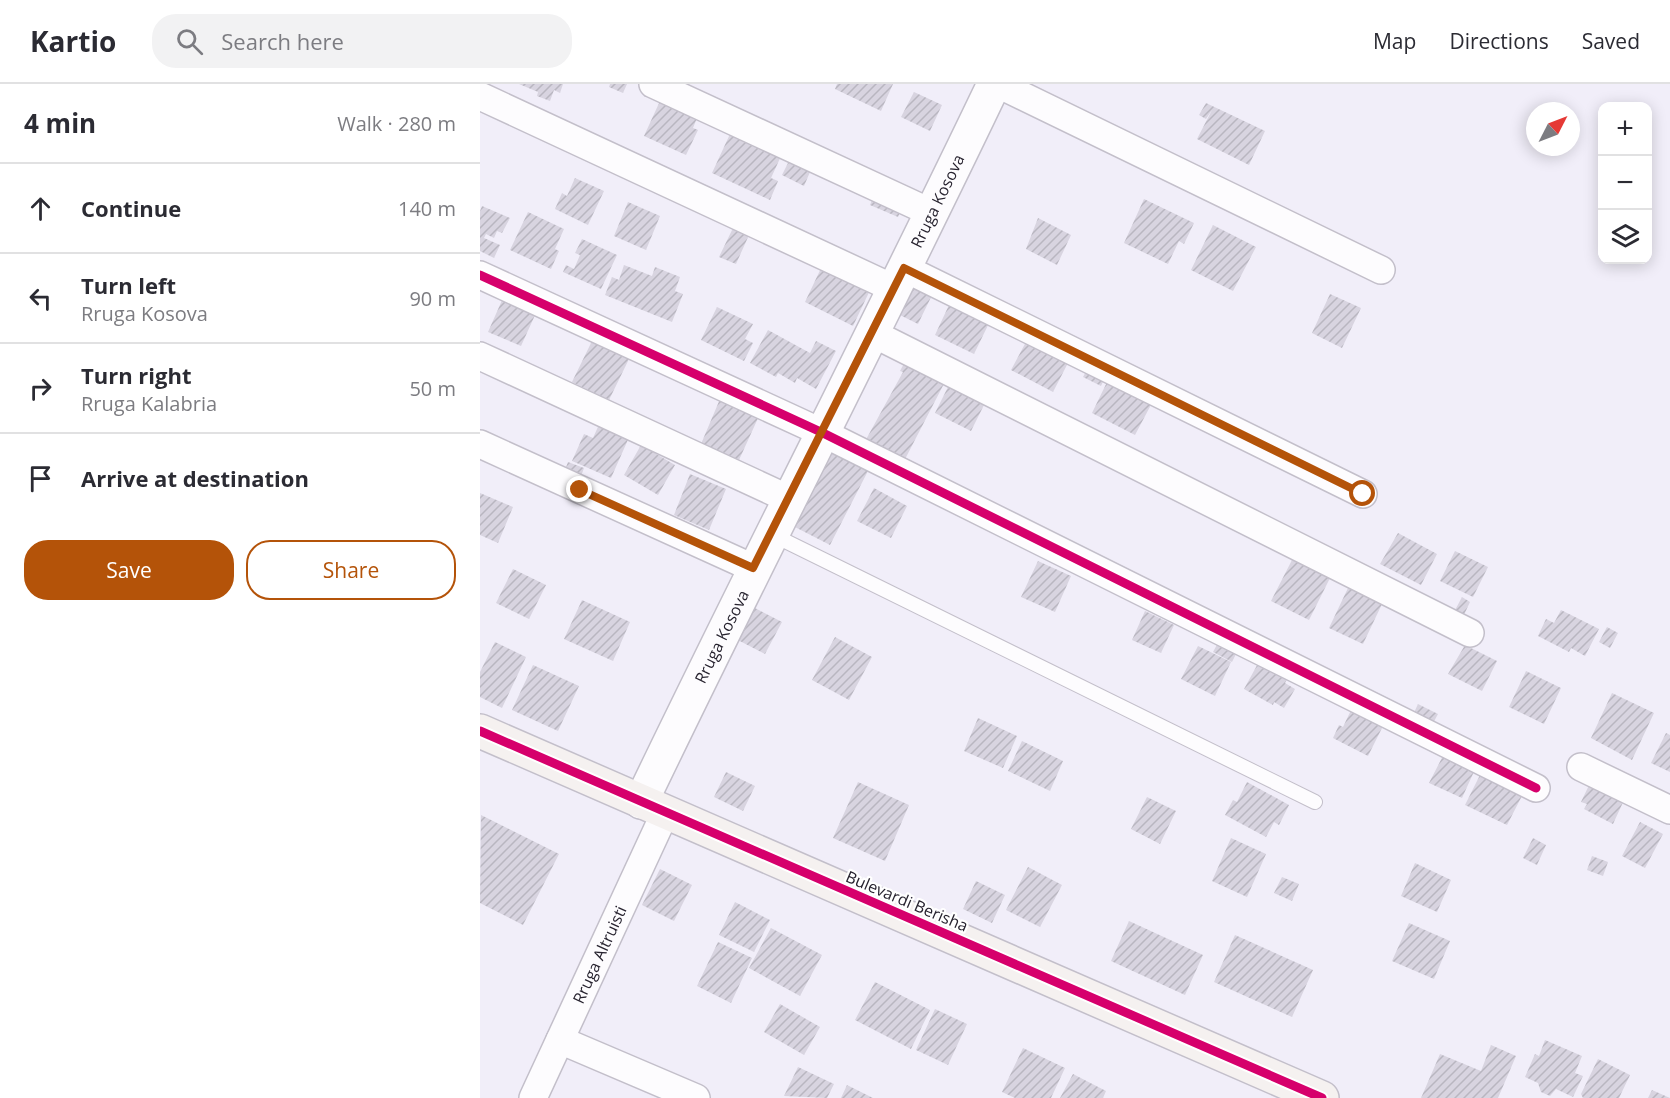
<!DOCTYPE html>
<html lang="en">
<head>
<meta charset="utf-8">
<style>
	body { margin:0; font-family:"Open Sans",sans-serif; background:#f2f2f3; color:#2b2b33 }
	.controls { position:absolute; right:18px; top:18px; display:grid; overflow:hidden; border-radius:12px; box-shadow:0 3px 15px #0003 }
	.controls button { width:54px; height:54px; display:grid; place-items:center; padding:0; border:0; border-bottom:2px solid #e1e1e2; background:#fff; color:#2b2b33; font:30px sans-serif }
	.compass { position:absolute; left:1046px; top:18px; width:54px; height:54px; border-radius:50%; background:#fff; box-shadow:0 3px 15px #0003; rotate:48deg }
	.stop { position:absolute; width:18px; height:18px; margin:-14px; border:4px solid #b45309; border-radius:50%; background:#fff }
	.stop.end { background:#b45309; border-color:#fff; box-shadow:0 2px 6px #0008 }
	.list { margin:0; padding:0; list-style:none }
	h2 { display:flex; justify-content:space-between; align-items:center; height:78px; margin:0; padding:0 24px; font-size:26px }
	h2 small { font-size:20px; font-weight:400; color:#7c7c81 }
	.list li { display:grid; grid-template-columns:39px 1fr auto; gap:18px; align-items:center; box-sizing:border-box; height:90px; padding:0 24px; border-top:2px solid #e1e1e2 }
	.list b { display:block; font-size:22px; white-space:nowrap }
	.list p { margin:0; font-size:20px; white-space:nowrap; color:#7c7c81 }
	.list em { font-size:20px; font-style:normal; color:#7c7c81 }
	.actions { display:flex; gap:12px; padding:18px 24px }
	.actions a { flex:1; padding:14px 0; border:2px solid #b45309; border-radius:24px; text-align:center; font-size:21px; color:#b45309 }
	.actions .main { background:#b45309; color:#fff }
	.icon { flex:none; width:33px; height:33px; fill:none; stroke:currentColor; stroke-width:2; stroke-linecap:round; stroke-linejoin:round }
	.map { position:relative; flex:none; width:1190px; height:1014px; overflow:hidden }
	header { display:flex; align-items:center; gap:36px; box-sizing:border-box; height:84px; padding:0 30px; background:#fff; border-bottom:2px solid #e1e1e2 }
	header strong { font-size:28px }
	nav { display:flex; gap:33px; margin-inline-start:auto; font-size:21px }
	.search { width:420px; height:54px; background:#f2f2f3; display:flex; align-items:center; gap:15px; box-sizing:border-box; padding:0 21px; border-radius:24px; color:#7c7c81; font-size:22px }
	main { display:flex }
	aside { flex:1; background:#fff }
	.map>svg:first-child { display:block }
	.building { fill:url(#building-hatch) }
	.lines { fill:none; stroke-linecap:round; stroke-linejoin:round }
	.service-casing { stroke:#c3bfca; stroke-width:16 }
	.minor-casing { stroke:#c3bfca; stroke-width:30 }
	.tertiary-casing { stroke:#c3bfca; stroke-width:36 }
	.secondary-casing { stroke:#c3bfca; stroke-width:36 }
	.service { stroke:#fdfcfe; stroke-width:14 }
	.minor { stroke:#fdfcfe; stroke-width:27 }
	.tertiary { stroke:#fdfcfe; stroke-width:33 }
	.secondary { stroke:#f5f1f0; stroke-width:33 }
	.cycleway-casing { stroke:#fff; stroke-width:13 }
	.cycleway { stroke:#d6006c; stroke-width:9 }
	.route { stroke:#b45309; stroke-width:8 }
	.labels { text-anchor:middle; stroke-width:4.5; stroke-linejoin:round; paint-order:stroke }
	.street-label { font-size:16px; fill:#27232f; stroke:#fff }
</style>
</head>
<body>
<header>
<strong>Kartio</strong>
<div class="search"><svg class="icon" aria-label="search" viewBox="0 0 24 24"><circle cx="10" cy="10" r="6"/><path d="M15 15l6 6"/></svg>Search here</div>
<nav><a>Map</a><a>Directions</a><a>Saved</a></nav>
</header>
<main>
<aside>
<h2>4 min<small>Walk · 280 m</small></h2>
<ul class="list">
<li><svg class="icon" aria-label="ahead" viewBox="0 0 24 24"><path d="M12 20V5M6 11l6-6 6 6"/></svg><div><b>Continue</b></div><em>140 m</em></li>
<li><svg class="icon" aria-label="left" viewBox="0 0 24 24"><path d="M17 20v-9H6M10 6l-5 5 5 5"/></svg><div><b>Turn left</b><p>Rruga Kosova</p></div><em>90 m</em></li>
<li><svg class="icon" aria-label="right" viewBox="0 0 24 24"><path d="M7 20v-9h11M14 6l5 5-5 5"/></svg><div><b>Turn right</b><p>Rruga Kalabria</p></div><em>50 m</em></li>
<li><svg class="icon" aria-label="arrive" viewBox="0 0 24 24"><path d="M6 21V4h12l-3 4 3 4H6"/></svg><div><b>Arrive at destination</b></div></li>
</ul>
<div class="actions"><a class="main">Save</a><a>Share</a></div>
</aside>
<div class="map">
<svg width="1190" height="1014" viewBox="0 0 1190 1014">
	<defs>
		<pattern id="building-hatch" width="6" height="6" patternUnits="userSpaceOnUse" patternTransform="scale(1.5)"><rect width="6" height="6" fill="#d8d4e0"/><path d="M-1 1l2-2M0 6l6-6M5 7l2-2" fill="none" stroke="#b9b6c0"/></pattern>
	</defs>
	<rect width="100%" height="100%" fill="#f1eef9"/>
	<path class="building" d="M39 0H83L80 9 74 6 70 17 57 12 58 8Z
		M130 0H147L143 9 129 3Z
		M357 0H413L401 27 355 5Z
		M434 8 462 21 450 47 421 33Z
		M180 17 217 34 213 44 218 46 206 71 164 52Z
		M726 19 785 47 769 81 717 55 732 26 726 35 719 31Z
		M250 50 302 70 291 94 298 97 290 116 232 89Z
		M312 71 333 81 324 102 302 91Z
		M95 94 124 107 108 141 75 125 82 109 87 112Z
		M395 109 423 122 418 133 390 121Z
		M664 115 714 139 704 160 699 157 688 180 644 159Z
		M148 118 180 132 166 166 134 152Z
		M2 122 30 134 22 149 17 147 14 154 6 150 4 154 20 161 14 174 0 167V127Z
		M48 128 84 145 75 165 79 167 71 185 30 166Z
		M558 134 591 151 577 181 546 165Z
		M733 141 776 163 753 207 711 186Z
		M253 144 269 151 256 180 239 173Z
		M102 155 137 171 121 205 83 188 86 181 94 185 100 171 95 169Z
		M343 180 392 202 373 242 325 218Z
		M144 181 172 192 175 183 200 193 195 207 203 210 192 238 125 211 132 193 139 196Z
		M433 194 455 205 438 240 416 229Z
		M850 210 881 224 862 264 832 249Z
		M23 214 56 229 41 262 8 248Z
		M469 221 512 233 494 270 455 251Z
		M237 223 273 240 265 255 273 259 264 277 221 256Z
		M288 246 330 269 336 257 356 267 336 305 317 294 315 299 298 289 296 293 270 279Z
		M547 256 589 277 573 308 531 286Z
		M112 257 149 275 129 316 92 298Z
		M429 270 469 290 422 381 383 361 423 288 420 287Z
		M609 282 626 291 621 302 603 293Z
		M629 294 673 317 655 351 612 329Z
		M470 299 506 317 491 347 455 329Z
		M240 315 279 332 259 376 221 360Z
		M121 336 151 349 131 394 92 377 104 350 113 354Z
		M161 361 195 381 178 411 144 391Z
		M351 368 388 387 350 461 313 442Z
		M88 378 104 384 99 398 83 391Z
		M210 390 246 405 229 446 194 431Z
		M394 404 427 422 411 454 377 437Z
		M0 409 33 423 18 459 0 451Z
		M918 449 957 470 941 501 900 480Z
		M975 467 1008 483 993 513 960 497Z
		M812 476 850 494 829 536 791 517Z
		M558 477 591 492 575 528 541 513Z
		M33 485 66 501 49 535 16 519Z
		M868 504 902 520 883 560 849 544Z
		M982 513 990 518 982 535 973 530Z
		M102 516 150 538 133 577 84 555Z
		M271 522 302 538 285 570 254 554Z
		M1081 526 1119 545 1105 572 1091 564 1089 568 1058 552 1066 535 1074 539Z
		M665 527 694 541 681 569 652 556Z
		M1127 543 1138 549 1130 564 1119 558Z
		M355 553 392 573 369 616 332 596Z
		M740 555 759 564 752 578 733 568Z
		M15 558 46 573 22 624 0 613V588Z
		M985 561 1017 577 1002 607 968 590Z
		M718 562 751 578 735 612 701 595Z
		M781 574 810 590 805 599 815 605 804 624 794 618 793 621 764 605Z
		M53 581 99 602 78 647 32 626Z
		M1046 587 1081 604 1064 640 1029 623Z
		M1132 609 1174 629 1152 676 1111 654Z
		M938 620 958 630 951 643 932 633Z
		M873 622 905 638 888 672 853 654 859 641 863 643Z
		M498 634 537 652 523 684 484 667Z
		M1186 649 1190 651V688L1171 679Z
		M542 657 583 677 570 707 528 687Z
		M966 666 997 681 982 714 949 699Z
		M1002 687 1044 708 1027 741 985 721Z
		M246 688 275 702 263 727 234 713Z
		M1111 697 1145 714 1133 740 1104 725 1107 720 1101 718Z
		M378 698 429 721 405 777 353 754Z
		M767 698 809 721 799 741 794 738 786 753 745 731 753 716 757 718Z
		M667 713 696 727 680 760 651 745Z
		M1 731 79 770 43 841 0 819Z
		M1160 738 1183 750 1165 784 1142 772Z
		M751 754 786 770 767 813 732 797Z
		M1053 754 1066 761 1057 781 1043 774Z
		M1112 772 1128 778 1123 792 1107 786Z
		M935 779 971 796 957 828 921 812Z
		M548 783 582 801 560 843 526 826Z
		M180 785 212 801 194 837 162 821Z
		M802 793 819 800 812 817 794 809Z
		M496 797 525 811 512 839 483 825Z
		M255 818 290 836 274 868 239 851Z
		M649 837 723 871 705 911 631 877Z
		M929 839 970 857 954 895 912 877Z
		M291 844 342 871 320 912 269 884Z
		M755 851 833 886 812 933 734 898Z
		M238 858 272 874 251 919 217 902Z
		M395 898 450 926 431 965 375 936Z
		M300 920 340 943 324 971 284 948Z
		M455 925 487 940 468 981 436 966Z
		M1065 956 1102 972 1095 989 1103 992 1093 1013 1076 1005 1070 1012 1061 1008 1058 999 1045 993 1055 970 1059 972Z
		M1011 961 1036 972 1018 1014H941L960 970 1001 987Z
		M543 964 585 984 571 1014H535L522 1008Z
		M1118 975 1150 991 1139 1014H1103L1101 1010Z
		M318 983 354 1000 347 1014 304 1012Z
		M593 990 626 1007 623 1014H580Z
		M367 1001 393 1014H361Z
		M1172 1006 1190 1014H1168Z"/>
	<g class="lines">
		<defs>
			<path id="service" d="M291 450 835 718"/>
			<g id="minor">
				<path d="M173 0 452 129"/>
				<path d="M518 0 901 186"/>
				<path d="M0 12 415 205"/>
				<path d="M424 184 883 410"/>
				<path d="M0 191 343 349 1056 704"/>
				<path d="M392 249 990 549"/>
				<path d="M0 272 309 415"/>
				<path d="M0 360 273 484"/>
				<path d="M1101 683 1190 726"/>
				<path d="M80 956 216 1014"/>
				<path id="s1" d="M53 1014 185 729"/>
			</g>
			<g id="tertiary">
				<path id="s2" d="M161 718C276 478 399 241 514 0"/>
			</g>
			<path id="secondary" d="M0 647 842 1014"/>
		</defs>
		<use href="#service" class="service-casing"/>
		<use href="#minor" class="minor-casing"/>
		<use href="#tertiary" class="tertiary-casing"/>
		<use href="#secondary" class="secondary-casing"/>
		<use href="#service" class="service"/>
		<use href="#minor" class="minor"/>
		<use href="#tertiary" class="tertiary"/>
		<use href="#secondary" class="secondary"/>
		<defs>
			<path id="cycleway" d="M0 191 343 349 1056 704
				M0 647 842 1014"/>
		</defs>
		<use href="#cycleway" class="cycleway-casing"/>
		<use href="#cycleway" class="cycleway"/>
	</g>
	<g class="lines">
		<path class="route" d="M100 406 273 484 424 184 883 410"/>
	</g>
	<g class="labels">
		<g class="street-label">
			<text dy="6" stroke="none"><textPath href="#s2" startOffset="670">Rruga Kosova</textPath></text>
			<text dy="6" stroke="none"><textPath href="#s2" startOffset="184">Rruga Kosova</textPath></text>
			<text transform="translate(427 817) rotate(23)" y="6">Bulevardi Berisha</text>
			<text dy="6" stroke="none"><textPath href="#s1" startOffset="158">Rruga Altruisti</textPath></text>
		</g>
	</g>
</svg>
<div class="controls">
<button>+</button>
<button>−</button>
<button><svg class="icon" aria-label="layers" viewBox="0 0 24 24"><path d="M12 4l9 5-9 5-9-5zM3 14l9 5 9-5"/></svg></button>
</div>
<svg class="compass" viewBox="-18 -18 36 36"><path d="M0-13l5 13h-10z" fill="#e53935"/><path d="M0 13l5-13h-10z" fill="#7c7c81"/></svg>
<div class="stop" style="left:883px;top:410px"></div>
<div class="stop end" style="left:100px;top:406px"></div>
</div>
</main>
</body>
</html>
